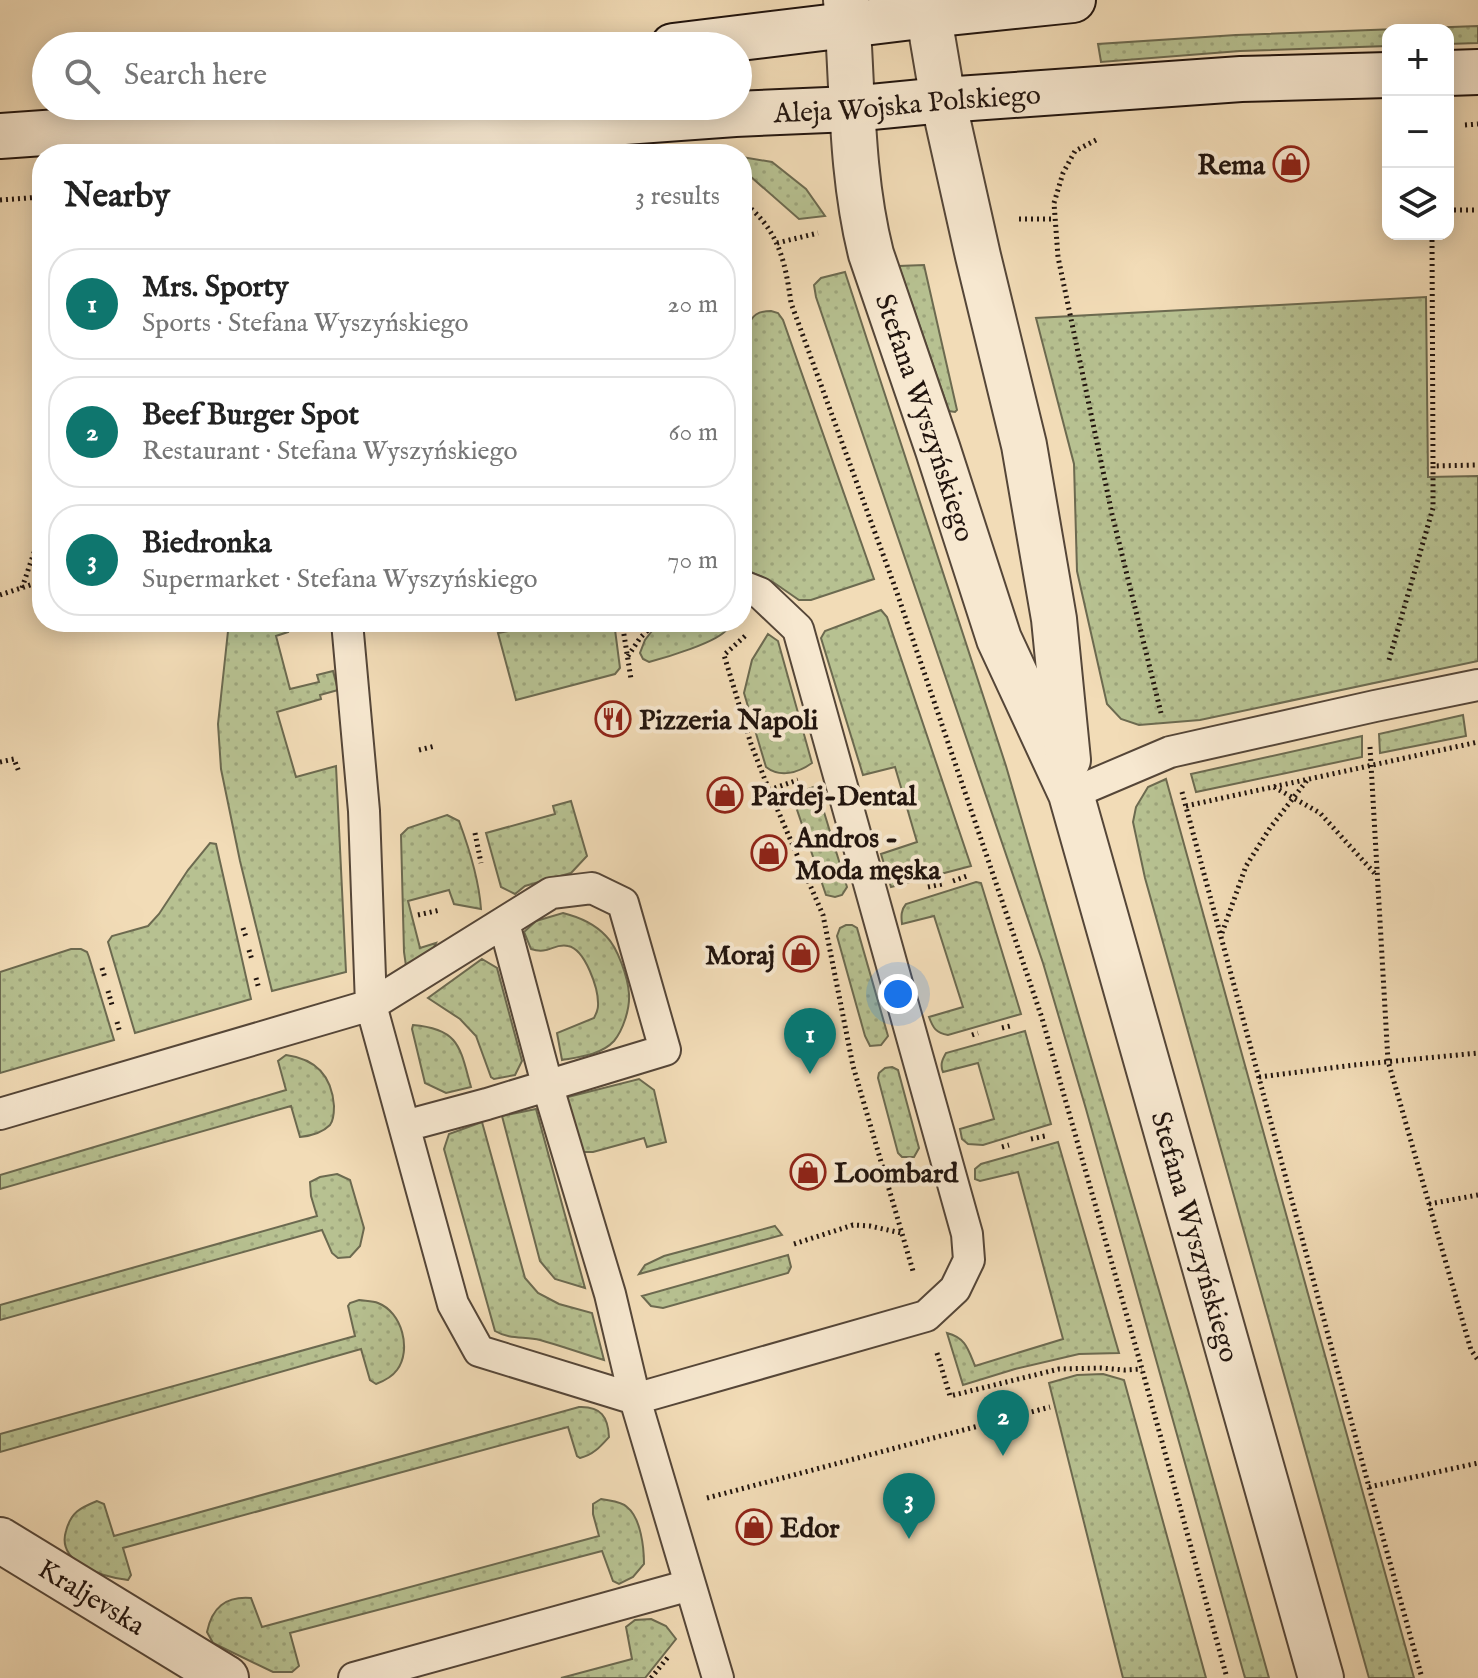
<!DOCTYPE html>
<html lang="en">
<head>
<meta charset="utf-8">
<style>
	body { margin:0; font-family:"IM FELL English",serif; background:#f2f2f2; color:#222 }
	.controls { position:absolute; right:24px; top:24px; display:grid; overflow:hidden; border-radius:16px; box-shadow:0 4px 20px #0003 }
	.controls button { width:72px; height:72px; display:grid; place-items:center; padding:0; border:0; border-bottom:2px solid #e0e0e0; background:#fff; color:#222; font:40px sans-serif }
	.you { position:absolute; left:898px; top:994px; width:28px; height:28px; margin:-20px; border:6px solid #fff; border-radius:50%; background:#1a73e8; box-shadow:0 0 0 12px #1a73e833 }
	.badge { display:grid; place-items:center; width:52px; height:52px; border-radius:50%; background:#0f766e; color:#fff; font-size:26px; font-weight:700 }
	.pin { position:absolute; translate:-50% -66px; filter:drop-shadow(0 2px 4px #0008) }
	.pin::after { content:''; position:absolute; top:42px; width:28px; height:24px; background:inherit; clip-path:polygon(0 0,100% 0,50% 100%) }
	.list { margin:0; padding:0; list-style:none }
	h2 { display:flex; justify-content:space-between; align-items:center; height:104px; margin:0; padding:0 32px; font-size:34px }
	h2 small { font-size:26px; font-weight:400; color:#767676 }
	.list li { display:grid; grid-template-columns:52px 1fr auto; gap:24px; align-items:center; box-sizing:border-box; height:112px; margin:0 16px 16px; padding:0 16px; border:2px solid #e0e0e0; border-radius:32px }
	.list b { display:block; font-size:30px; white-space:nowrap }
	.list p { margin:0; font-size:26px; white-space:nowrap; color:#767676 }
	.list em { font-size:26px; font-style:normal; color:#767676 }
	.icon { flex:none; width:44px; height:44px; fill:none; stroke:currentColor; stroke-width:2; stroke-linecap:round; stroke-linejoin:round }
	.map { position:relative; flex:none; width:1478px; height:1678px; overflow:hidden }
	.search { position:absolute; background:#fff; box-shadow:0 4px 20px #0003; left:32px; top:32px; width:720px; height:88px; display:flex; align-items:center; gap:20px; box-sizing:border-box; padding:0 28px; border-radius:44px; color:#767676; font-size:30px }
	.panel { position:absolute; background:#fff; box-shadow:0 4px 20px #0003; left:32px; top:144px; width:720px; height:488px; border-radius:32px }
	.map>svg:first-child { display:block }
	.grass { fill:url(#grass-dots); stroke:#6c6a50; stroke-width:2 }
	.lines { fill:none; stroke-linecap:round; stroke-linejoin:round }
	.service-casing { stroke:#554638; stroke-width:34 }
	.minor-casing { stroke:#554638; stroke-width:48 }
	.tertiary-casing { stroke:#554638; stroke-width:48 }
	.secondary-casing { stroke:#21140e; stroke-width:48 }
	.path { stroke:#21140e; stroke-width:5; stroke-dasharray:2 4; stroke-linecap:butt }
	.service { stroke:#f7e8d0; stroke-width:30 }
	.minor { stroke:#f7e8d0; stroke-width:44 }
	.tertiary { stroke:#f7e8d0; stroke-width:44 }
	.secondary { stroke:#f7e8d0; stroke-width:44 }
	.labels { text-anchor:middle; stroke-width:8; stroke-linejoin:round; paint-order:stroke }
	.street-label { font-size:28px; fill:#21140e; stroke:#f7e8d0 }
	.poi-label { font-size:28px; font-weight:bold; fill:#21140e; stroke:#f7e8d0; text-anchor:start }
</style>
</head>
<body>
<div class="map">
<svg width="1478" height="1678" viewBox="0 0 1478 1678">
	<defs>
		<pattern id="grass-dots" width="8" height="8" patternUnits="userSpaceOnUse" patternTransform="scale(2)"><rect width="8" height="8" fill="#b7c191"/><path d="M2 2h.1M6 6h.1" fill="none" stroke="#9da57c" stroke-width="1.8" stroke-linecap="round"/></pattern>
	</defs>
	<rect width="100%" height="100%" fill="#f2dcb7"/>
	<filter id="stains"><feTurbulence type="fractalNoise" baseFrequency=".0025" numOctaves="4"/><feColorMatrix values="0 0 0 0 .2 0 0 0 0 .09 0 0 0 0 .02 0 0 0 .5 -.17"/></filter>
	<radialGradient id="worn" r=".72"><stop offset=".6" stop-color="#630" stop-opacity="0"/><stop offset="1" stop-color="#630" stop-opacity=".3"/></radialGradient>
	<path class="grass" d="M1478 26V43L1448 44V30H1388V46L1240 51 1101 62 1098 44 1236 35Z
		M742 157 772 162 806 189 825 216 799 219 742 169Z
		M924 265 957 410 955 412 949 411 899 266Z
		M845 272 1006 766 1188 1390 1269 1678H1245L1086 1109 1043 963 816 297 814 285 821 278Z
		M1426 297 1428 477 1478 476V661L1200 720 1139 725 1121 719 1107 704 1077 571 1074 464 1036 318Z
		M771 311 778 313 783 320 874 579 811 600H799L773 582 742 568V412L747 327C753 315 757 311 771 311Z
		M881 610 887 617 971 866 891 887 881 854 917 842 895 767 863 775 821 638 825 631Z
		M229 622H285L288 632 276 636 290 689 319 682 317 675 333 671 338 690 320 695 321 699 277 712 296 777 336 766 346 972 272 991 240 861 221 769 218 724Z
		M556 622H614L620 668 615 674 516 700 498 633Z
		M659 622H729C728 625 728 627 727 629 719 642 664 658 649 662L643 659 640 653 645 640Z
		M768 634 778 641 812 763C798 773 780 778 766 767L744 693 752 660Z
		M1463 715 1466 736 1380 753 1379 734Z
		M1362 736V757L1196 792 1191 774Z
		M1166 779 1414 1678H1369L1145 878 1133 822 1136 807 1148 787Z
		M816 786 847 887 842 895 835 897 826 895 792 795Z
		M571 801 587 856 571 873 525 886 515 894 501 887 486 833 555 814 553 806Z
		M447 815 459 821C469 848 479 880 481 909L454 904 449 890 408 901 420 948 436 943 432 951 406 966 404 952 401 835 408 828Z
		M210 843 216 844 251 999 135 1033 108 942 112 936 148 926 159 914 188 870Z
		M976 882 981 883 1021 1014 948 1035C936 1033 933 1028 929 1017L963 1007 934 916 902 924C901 916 901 910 906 904Z
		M563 913C579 917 594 923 606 936 618 948 628 978 629 994 630 1009 623 1030 614 1041 601 1055 579 1057 562 1060L557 1033 594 1018C596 1014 598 1010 598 1006 599 989 585 949 568 946 553 943 549 955 531 949L524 932 536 921Z
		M846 925H852L857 928 888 1036 881 1045 870 1046 865 1036 837 936 840 928Z
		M71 949H81L87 952 89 957 114 1040 0 1073V972Z
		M482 959 497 968 522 1061 515 1075 494 1079 491 1077 476 1036 460 1019 428 998Z
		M413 1025C460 1029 460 1048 471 1087L446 1093 425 1083 412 1029Z
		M1025 1031 1051 1124 983 1145 968 1144 962 1139 960 1129 994 1119 978 1063 943 1072C940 1065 942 1060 946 1053Z
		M286 1055C316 1059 332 1076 334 1106 334 1112 334 1120 330 1125 322 1133 310 1136 300 1137L291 1106 0 1189V1175L286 1090 278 1061Z
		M892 1067 898 1070 919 1148 914 1157H902L898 1153 878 1078 879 1073 885 1068Z
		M639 1079 654 1090 666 1142 647 1147 644 1138 593 1152H577L564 1098Z
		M536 1109 585 1288 555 1279 540 1261 502 1116Z
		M482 1122 525 1278 538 1293 559 1304 592 1313 604 1360C583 1354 562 1346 540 1340 525 1336 510 1340 495 1331L444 1149 449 1134Z
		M1058 1142 1119 1353 1079 1354 1015 1369 963 1385 947 1333C966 1338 968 1349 975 1366L1063 1339 1018 1172 980 1181 975 1179V1169L981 1164Z
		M337 1174 350 1180 364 1228 360 1246 350 1257 338 1258 332 1253 322 1230 0 1320V1305L317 1216 311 1196 310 1182 320 1177Z
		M775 1226 782 1235 639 1274 645 1265 664 1256Z
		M788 1255 791 1267 788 1273 663 1308 651 1306 642 1296Z
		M359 1300C365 1301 373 1301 378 1303 402 1312 412 1350 397 1370 392 1377 384 1381 376 1384L370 1380 361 1349 0 1452V1434L355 1336 348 1306 350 1303Z
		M1103 1374 1124 1380 1206 1678H1123L1049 1383 1077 1375Z
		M579 1407C601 1406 608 1417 609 1437 600 1447 593 1455 580 1458L577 1456 568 1427 123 1548 131 1575 128 1580C103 1577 56 1563 66 1531 71 1512 80 1508 97 1501L104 1504 114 1536Z
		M601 1499C609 1501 621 1501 627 1507 641 1518 644 1548 644 1564L633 1577 619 1584 613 1581 602 1551 290 1633 299 1666 292 1672H273L213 1643 207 1632C212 1608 225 1596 251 1598L262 1627 599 1536 593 1514V1504Z
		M651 1619 666 1626 676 1639 645 1678H561L632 1659 626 1627 635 1620Z"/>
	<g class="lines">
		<defs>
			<path id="service" d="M347 622 364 811 371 1005 453 1304 479 1351 635 1399 718 1678
				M1071 794 1170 752 1375 706 1478 685
				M504 923 547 1084 610 1294 635 1399 926 1316 955 1289 969 1260 967 1234 798 629 760 593 742 586
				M0 1114 371 1005 551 893 592 888 623 903 665 1050 487 1104 405 1126
				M354 1678 690 1585"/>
			<g id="minor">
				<path id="s1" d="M0 1540 226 1678"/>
			</g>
			<g id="tertiary">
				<path id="s2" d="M846 0C853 85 850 171 871 254L938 450 999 639 1071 794 1321 1678"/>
				<path d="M926 0 943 100 978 256 1024 445 1054 619 1068 760"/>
			</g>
			<g id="secondary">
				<path d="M673 46 929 15 1073 0"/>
				<path d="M1448 73 1478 72"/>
				<path id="s3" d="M189 123 405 138 735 114 851 109 943 100 1241 79 1388 75"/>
				<path d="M0 136 172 124 217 118"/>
			</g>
		</defs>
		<use href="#service" class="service-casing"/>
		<use href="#minor" class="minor-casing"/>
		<use href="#tertiary" class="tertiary-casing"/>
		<use href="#secondary" class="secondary-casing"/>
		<path class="path" d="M1465 125 1478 124
			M1096 140 1075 151 1063 173 1054 203 1058 257 1112 514 1161 713
			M0 200 42 197
			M742 201C778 229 785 259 791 303L896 590 1042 1018 1142 1369 1227 1678
			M1448 210H1478
			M1019 219H1054
			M1432 234 1433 466
			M777 243 818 233
			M22 588 42 529
			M0 595 42 581
			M622 622 631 679
			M745 636 724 655 751 744 769 790 823 915 853 1066 913 1271
			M628 656 640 638 656 622
			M1389 660 1433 508V466L1478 465
			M1370 747 1388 1061 1471 1350 1478 1360
			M419 750 435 746
			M0 762 14 759 19 772
			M1274 787 1320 813 1377 876
			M769 790 798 780
			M1182 792 1369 1487 1422 1678
			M1186 806 1478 742
			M475 833 481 863
			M953 881 967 876
			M928 887 942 884
			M418 915 440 910
			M243 928 246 937
			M1222 933 1246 866 1270 828 1308 779
			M249 950 252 960
			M102 968 105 978
			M256 978 259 989
			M108 991 112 1005
			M117 1022 120 1033
			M1002 1028 1010 1026
			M972 1035 978 1033
			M1259 1077 1354 1065 1478 1053
			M1031 1139 1045 1136
			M1002 1147 1009 1145
			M1429 1204 1478 1195
			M794 1244 853 1225 870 1226 901 1233
			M937 1353 950 1396 1059 1369 1101 1368 1125 1370 1142 1369
			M1369 1487 1478 1463
			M707 1498 1050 1407
			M651 1678 668 1657"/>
		<use href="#service" class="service"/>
		<use href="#minor" class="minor"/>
		<use href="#tertiary" class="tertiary"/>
		<use href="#secondary" class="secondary"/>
	</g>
	<defs>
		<symbol id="shop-ring" viewBox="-11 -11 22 22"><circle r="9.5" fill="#f7e8d0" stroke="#8f2418" stroke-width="1.5"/><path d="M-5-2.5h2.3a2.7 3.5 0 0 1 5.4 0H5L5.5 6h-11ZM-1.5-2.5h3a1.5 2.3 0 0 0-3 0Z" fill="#8f2418"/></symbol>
		<symbol id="restaurant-ring" viewBox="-11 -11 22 22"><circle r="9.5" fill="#f7e8d0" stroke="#8f2418" stroke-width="1.5"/><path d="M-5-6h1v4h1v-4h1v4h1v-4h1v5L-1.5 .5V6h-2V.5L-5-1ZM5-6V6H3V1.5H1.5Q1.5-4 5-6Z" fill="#8f2418"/></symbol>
	</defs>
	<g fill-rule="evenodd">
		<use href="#shop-ring" x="1271" y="144" width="40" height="40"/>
		<use href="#restaurant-ring" x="593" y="699" width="40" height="40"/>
		<use href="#shop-ring" x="705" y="775" width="40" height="40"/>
		<use href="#shop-ring" x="749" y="833" width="40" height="40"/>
		<use href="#shop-ring" x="781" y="934" width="40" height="40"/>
		<use href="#shop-ring" x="788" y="1152" width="40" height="40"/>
		<use href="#shop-ring" x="734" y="1507" width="40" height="40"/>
	</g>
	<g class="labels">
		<g class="street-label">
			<text dy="10" stroke="none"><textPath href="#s3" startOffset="720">Aleja Wojska Polskiego</textPath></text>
			<text dy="10" stroke="none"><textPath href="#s2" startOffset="428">Stefana Wyszyńskiego</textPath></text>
			<text dy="10" stroke="none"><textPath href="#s2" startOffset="1292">Stefana Wyszyńskiego</textPath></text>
			<text dy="10" stroke="none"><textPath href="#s1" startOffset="108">Kraljevska</textPath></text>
		</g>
		<g class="poi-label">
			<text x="1265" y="174" text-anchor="end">Rema</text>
			<text x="639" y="729">Pizzeria Napoli</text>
			<text x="751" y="805">Pardej-Dental</text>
			<text x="795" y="847">Andros -<tspan x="795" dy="32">Moda męska</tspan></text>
			<text x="775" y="964" text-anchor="end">Moraj</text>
			<text x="834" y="1182">Loombard</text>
			<text x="780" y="1537">Edor</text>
		</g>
	</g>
	<rect width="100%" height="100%" filter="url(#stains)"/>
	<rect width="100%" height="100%" fill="url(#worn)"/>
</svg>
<div class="controls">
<button>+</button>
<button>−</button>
<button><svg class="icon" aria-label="layers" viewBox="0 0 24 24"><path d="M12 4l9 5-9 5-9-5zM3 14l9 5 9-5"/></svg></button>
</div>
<div class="you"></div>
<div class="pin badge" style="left:810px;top:1074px">1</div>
<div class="pin badge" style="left:1003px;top:1456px">2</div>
<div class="pin badge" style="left:909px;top:1539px">3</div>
<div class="search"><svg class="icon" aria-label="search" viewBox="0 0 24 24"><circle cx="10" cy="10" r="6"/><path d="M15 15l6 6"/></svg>Search here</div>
<section class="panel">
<h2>Nearby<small>3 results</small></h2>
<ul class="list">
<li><span class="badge">1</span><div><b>Mrs. Sporty</b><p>Sports · Stefana Wyszyńskiego</p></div><em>20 m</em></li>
<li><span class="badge">2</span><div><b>Beef Burger Spot</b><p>Restaurant · Stefana Wyszyńskiego</p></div><em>60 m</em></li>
<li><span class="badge">3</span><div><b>Biedronka</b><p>Supermarket · Stefana Wyszyńskiego</p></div><em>70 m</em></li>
</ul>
</section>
</div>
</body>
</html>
